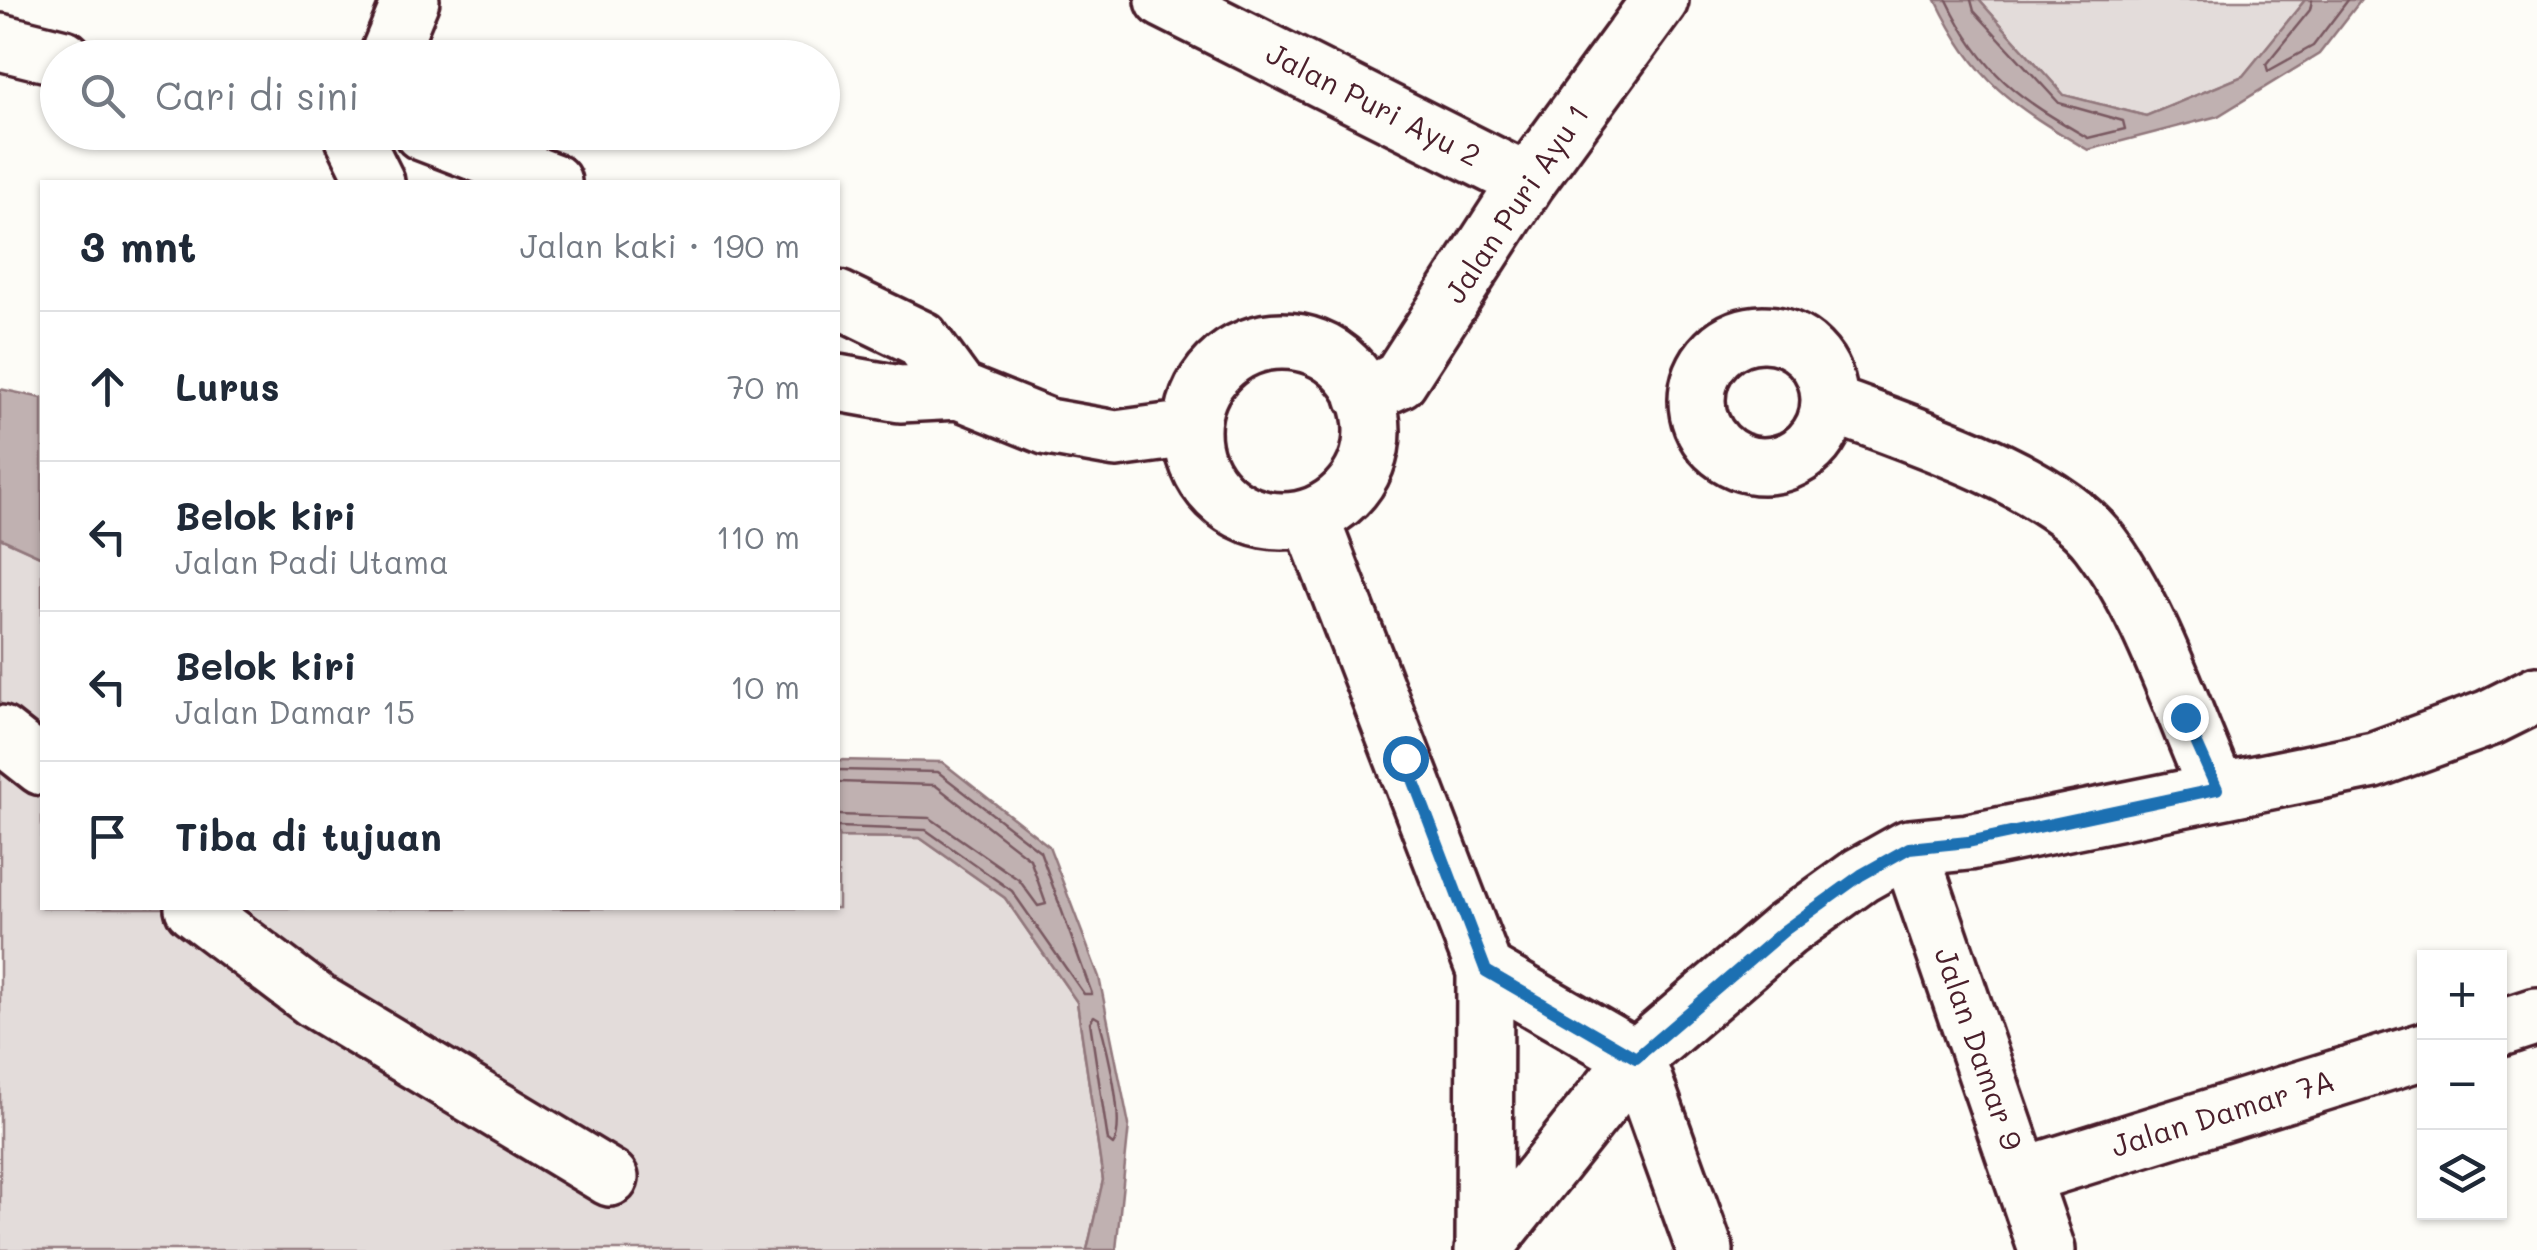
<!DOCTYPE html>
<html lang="id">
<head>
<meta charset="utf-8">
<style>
	body { margin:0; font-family:Mali,sans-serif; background:#f2f2f3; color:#1f2937 }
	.controls { position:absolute; right:30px; bottom:30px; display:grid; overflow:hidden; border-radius:0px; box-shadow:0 2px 8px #0004 }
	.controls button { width:90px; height:90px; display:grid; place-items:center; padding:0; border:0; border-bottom:2px solid #e0e1e3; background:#fff; color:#1f2937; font:50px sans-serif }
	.stop { position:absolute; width:30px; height:30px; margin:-22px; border:8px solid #1f6fb2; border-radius:50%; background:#fff }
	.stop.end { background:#1f6fb2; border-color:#fff; box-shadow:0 2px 10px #0008 }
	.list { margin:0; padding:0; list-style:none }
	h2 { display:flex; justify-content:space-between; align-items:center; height:130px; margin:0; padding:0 40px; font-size:42px }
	h2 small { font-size:32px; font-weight:400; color:#747a83 }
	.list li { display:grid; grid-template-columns:65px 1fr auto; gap:30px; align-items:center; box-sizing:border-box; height:150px; padding:0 40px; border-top:2px solid #e0e1e3 }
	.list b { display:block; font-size:38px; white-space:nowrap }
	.list p { margin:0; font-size:32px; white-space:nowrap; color:#747a83 }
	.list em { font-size:32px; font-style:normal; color:#747a83 }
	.icon { flex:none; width:55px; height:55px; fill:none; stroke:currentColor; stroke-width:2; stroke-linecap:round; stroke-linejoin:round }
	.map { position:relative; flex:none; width:2537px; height:1250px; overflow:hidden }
	.search { position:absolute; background:#fff; box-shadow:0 2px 8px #0004; left:40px; top:40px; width:800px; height:110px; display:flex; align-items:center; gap:25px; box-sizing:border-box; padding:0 35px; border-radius:55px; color:#747a83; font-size:38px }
	.panel { position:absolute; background:#fff; box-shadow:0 2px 8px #0004; left:40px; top:180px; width:800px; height:730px; border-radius:0px }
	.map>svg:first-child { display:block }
	.green { fill:#e3dcda; stroke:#967e82; stroke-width:2.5 }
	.water { fill:#c0b1b1; stroke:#91777b; stroke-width:2.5 }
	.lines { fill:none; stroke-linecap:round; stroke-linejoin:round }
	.shore { stroke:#795961; stroke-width:2.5 }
	.minor-casing { stroke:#4a1f2b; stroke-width:62 }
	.minor { stroke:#fdfcf7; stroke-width:55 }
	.route { stroke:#1f6fb2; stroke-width:12 }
	.labels { text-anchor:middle; stroke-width:10; stroke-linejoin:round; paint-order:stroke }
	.street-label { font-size:30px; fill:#4a1f2b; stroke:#fdfcf7 }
</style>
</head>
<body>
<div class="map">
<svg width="2537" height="1250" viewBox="0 0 2537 1250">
	<rect width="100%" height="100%" fill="#fdfcf7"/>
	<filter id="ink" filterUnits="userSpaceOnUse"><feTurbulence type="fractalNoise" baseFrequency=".01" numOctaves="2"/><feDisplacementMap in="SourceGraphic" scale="20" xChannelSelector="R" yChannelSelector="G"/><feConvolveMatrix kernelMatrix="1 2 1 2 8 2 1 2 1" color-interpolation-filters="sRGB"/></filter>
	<g filter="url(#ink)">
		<path class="green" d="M1979 0H2305L2243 76 2146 116 2064 95Z
			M0 538 42 557V908H838V837L920 838 1005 898 1077 1002 1103 1180 1087 1250H0Z"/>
		<path class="water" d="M1936 0H1979L2064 95 2146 116 2243 76 2305 0H2361L2319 54 2218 116 2088 150C2012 105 1975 82 1936 0Z
			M0 389 42 398V557L0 538Z
			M838 760 942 762 1049 846 1099 977 1129 1125 1116 1250H1087L1103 1180 1077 1002 1005 898 920 838 838 837Z"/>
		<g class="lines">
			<path class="shore" d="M1947 0C1983 75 2019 98 2088 138L2125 129 2123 121 2059 103 1974 11 1971 0
				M2312 0 2310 10 2266 64 2268 71 2313 46 2348 0
				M838 770 938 772 1040 851 1092 994H1084L1012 891 926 830 838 827
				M838 782 935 785 1030 859 1046 904 1038 906 1019 880 930 818 838 815
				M1094 1016 1099 1019C1106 1044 1127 1126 1113 1145L1108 1141 1090 1022Z"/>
			<defs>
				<path id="minor" d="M1164 0 1527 182
					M0 42 64 58
					M387 58 411 0
					M422 132 553 182
					M353 136 376 182
					M838 299 921 339 959 391
					M1697 400a66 66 0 1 1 132 0a66 66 0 1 1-132 0Z
					M1192 431a90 90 0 1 1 180 0a90 90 0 1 1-180 0Z
					M838 383 900 394 959 391 1048 427 1116 439 1190 429
					M1364 396 1399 380 1527 182 1660 0
					M1831 404C1906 433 2051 478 2099 542 2151 610 2182 711 2217 789
					M1311 519 1485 971 1484 1250
					M0 734 42 767
					M1909 848 2047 1250
					M193 908 316 1001 610 1178
					M1485 971 1636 1058 1705 1250
					M2500 1028 2537 1016
					M2022 1176 2424 1051
					M1483 1250 1636 1058 1785 930 1861 875 1909 848 1969 842 2374 760 2489 718 2537 694"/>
			</defs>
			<use href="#minor" class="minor-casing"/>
			<use href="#minor" class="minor"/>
		</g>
	</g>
	<g class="lines" filter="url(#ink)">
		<path class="route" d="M1405 758 1486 971 1636 1058 1785 930 1861 875 1909 848 1968 842 2217 789 2185 717"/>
	</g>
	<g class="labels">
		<g class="street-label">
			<text transform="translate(1373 105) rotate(27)" y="10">Jalan Puri Ayu 2</text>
			<text transform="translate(1517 204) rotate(-56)" y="10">Jalan Puri Ayu 1</text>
			<text transform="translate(1978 1049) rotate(71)" y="10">Jalan Damar 9</text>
			<text transform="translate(2223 1114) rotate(-17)" y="10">Jalan Damar 7A</text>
		</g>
	</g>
</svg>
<div class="controls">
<button>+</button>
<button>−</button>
<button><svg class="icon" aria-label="layers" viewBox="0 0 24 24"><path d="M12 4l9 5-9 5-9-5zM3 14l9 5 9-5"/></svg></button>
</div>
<div class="stop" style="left:1405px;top:758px"></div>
<div class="stop end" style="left:2185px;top:717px"></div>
<div class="search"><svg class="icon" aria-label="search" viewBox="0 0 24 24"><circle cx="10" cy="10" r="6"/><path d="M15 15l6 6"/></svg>Cari di sini</div>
<section class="panel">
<h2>3 mnt<small>Jalan kaki · 190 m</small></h2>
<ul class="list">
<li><svg class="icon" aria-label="ahead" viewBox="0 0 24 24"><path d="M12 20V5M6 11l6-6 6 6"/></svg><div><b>Lurus</b></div><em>70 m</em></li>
<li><svg class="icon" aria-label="left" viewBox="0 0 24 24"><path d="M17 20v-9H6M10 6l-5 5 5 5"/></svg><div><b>Belok kiri</b><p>Jalan Padi Utama</p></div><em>110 m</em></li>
<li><svg class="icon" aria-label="left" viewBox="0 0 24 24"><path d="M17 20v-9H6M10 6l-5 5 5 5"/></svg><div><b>Belok kiri</b><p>Jalan Damar 15</p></div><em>10 m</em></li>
<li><svg class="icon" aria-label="arrive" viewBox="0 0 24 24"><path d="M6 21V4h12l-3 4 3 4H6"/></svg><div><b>Tiba di tujuan</b></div></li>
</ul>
</section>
</div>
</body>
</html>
